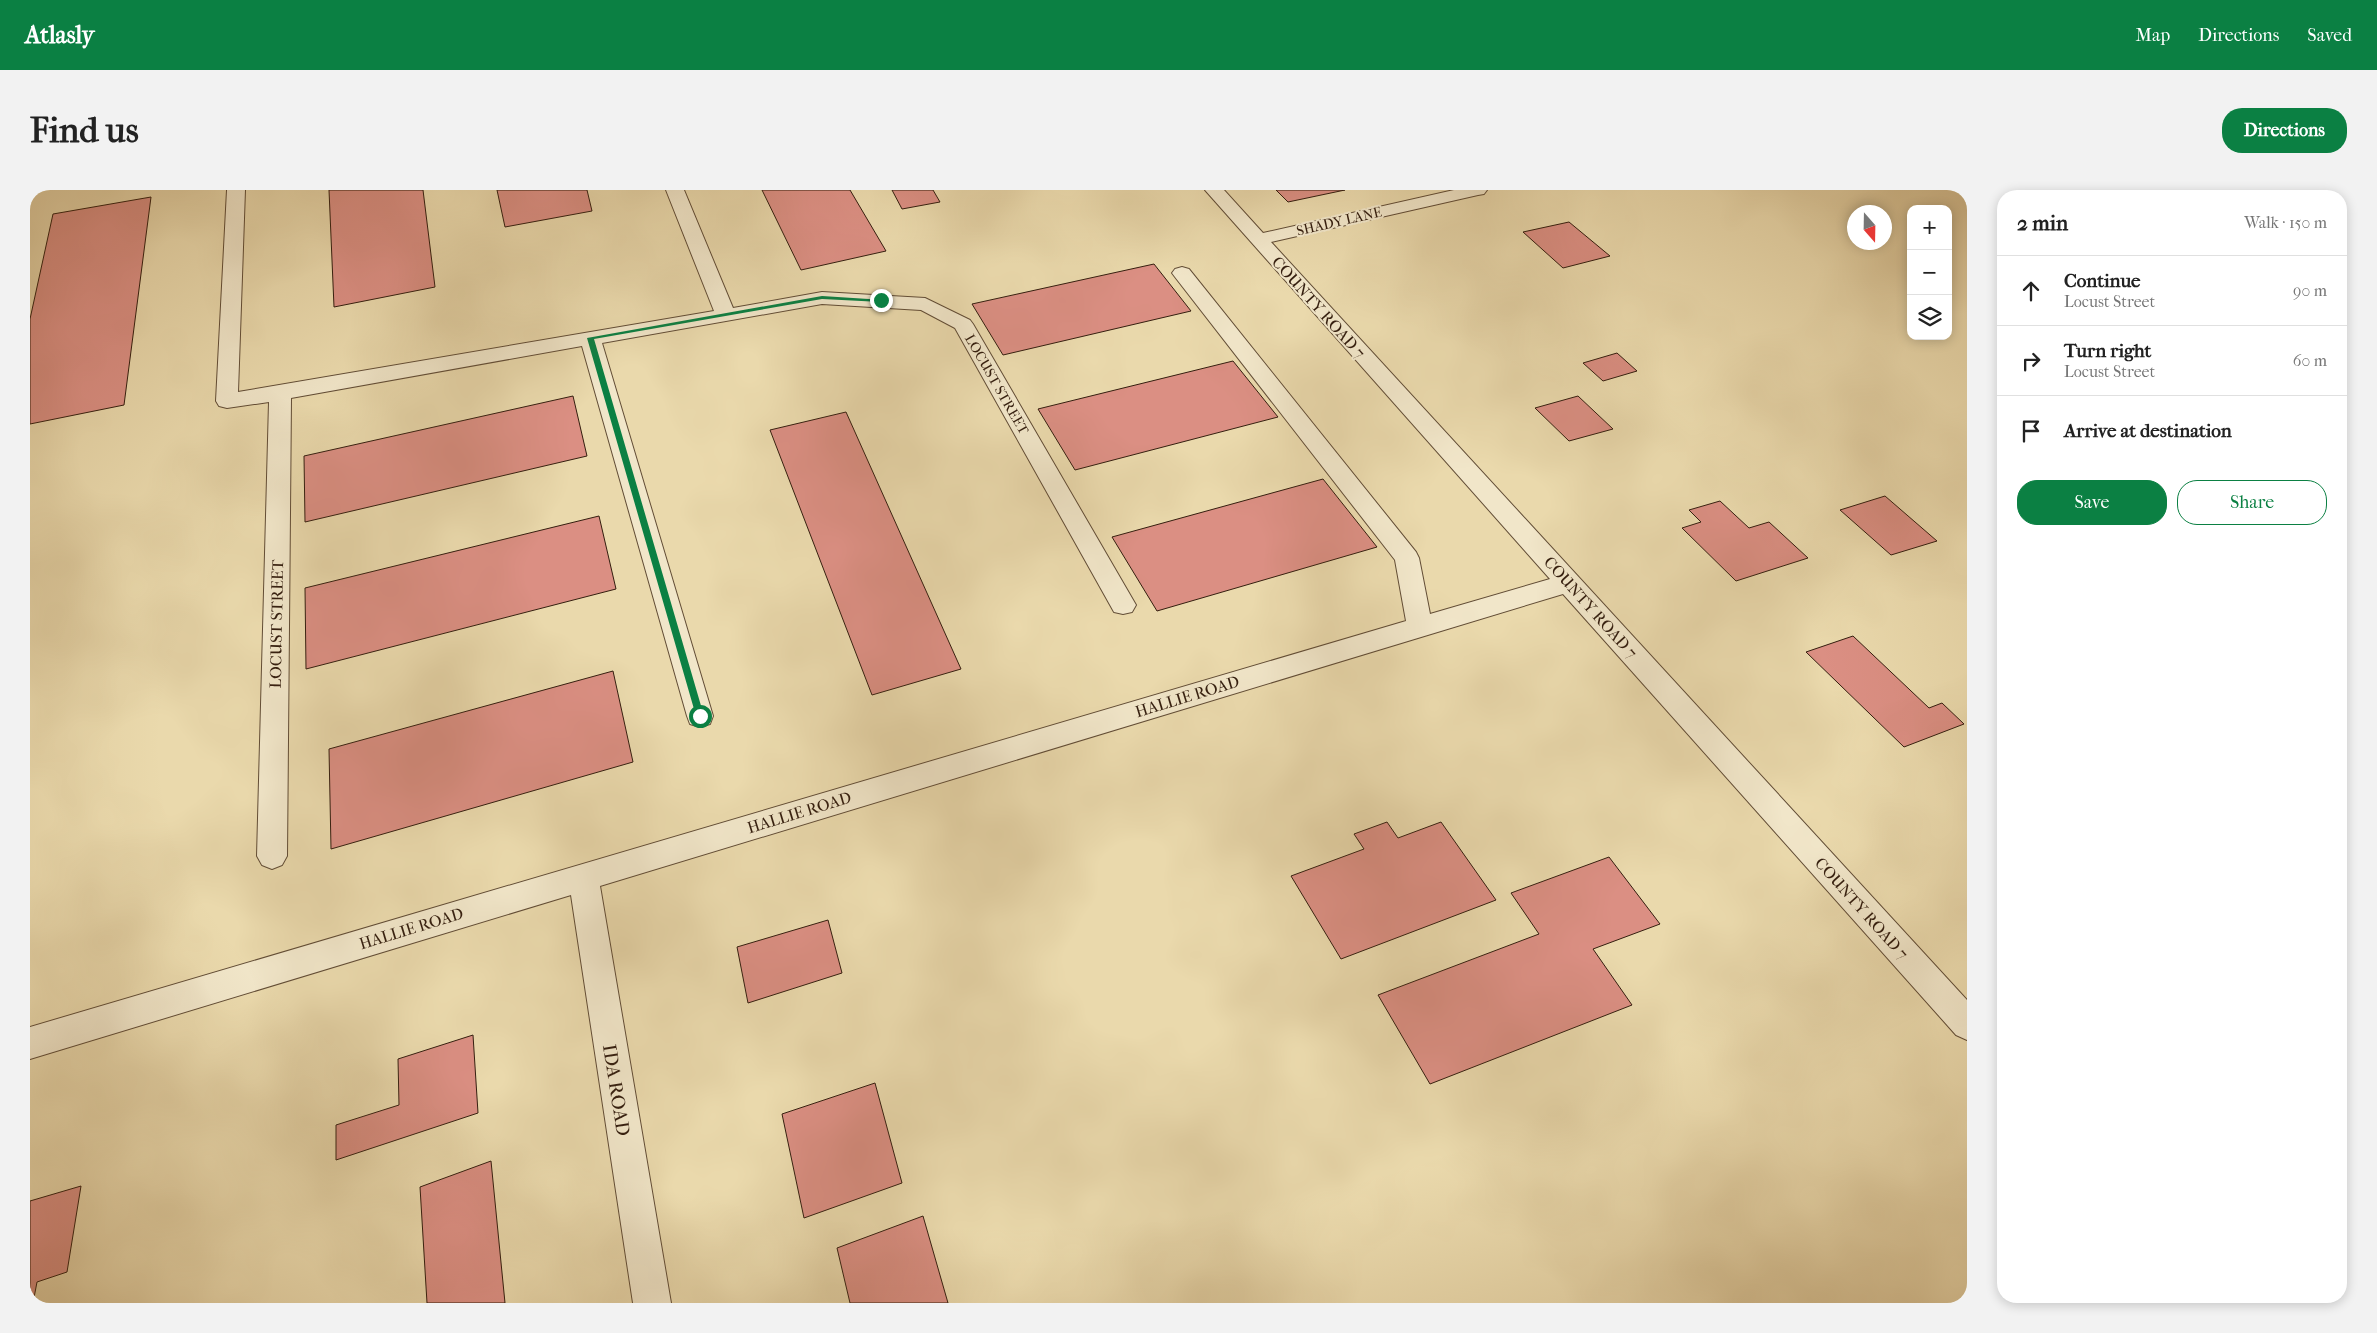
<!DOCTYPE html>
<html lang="en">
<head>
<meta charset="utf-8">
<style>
	body { margin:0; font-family:"IM FELL French Canon",serif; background:#f2f2f2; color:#222 }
	.controls { position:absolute; right:15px; top:15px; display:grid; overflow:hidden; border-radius:10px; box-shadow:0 2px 12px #0003 }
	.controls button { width:45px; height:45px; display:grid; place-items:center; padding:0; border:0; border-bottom:1px solid #e0e0e0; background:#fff; color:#222; font:25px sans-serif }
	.compass { position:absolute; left:1817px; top:15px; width:45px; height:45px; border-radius:50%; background:#fff; box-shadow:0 2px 12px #0003; rotate:160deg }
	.stop { position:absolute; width:15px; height:15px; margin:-11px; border:4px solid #0b8043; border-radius:50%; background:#fff }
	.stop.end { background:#0b8043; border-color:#fff; box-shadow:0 1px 5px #0008 }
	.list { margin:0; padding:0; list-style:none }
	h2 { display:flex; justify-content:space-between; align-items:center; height:65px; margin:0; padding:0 20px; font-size:21px }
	h2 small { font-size:16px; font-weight:400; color:#767676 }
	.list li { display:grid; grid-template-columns:32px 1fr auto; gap:15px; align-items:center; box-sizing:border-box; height:70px; padding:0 20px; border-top:1px solid #e0e0e0 }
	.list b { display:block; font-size:19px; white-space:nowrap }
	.list p { margin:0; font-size:16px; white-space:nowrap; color:#767676 }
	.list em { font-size:16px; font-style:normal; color:#767676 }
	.actions { display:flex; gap:10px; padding:15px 20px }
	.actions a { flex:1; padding:11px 0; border:1px solid #0b8043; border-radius:20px; text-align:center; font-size:18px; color:#0b8043 }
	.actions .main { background:#0b8043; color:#fff }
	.icon { flex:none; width:28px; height:28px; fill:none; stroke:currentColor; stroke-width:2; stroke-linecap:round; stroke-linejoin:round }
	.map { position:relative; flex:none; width:1937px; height:1113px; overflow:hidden; border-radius:20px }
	header { display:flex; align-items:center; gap:30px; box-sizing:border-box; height:70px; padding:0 25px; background:#0b8043; color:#fff }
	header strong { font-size:24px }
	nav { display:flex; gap:28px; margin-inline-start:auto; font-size:18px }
	.intro { display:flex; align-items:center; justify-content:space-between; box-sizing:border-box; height:120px; padding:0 30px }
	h1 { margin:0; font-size:35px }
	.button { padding:12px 22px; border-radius:20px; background:#0b8043; color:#fff; font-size:18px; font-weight:700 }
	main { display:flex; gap:30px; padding:0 30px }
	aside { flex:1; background:#fff; border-radius:20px; box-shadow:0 2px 12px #0003 }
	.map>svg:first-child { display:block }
	.building { fill:#db8f83; stroke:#341e0f }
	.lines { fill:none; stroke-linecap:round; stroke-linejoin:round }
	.minor-casing { stroke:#624d36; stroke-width:2 }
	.minor { fill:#f1e6c9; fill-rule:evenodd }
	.route { fill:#0b8043 }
	.labels { text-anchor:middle; stroke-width:4; stroke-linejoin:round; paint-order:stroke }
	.far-street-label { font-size:14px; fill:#341e0f; stroke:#f1e6c9 }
	.street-label { font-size:16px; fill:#341e0f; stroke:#f1e6c9 }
	.near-street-label { font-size:19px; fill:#341e0f; stroke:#f1e6c9 }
</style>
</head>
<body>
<header>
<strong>Atlasly</strong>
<nav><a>Map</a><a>Directions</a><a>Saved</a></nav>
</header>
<div class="intro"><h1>Find us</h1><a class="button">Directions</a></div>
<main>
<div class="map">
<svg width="1937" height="1113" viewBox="0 0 1937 1113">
	<rect width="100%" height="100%" fill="#ead9ac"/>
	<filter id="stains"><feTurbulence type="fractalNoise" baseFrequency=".004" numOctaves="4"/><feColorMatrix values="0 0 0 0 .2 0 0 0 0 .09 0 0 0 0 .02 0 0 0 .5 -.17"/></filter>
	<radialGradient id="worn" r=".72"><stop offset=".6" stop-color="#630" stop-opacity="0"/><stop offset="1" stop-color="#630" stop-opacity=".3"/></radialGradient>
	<path class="building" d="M299 0H393L405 97 304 117Z
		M467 0H557L562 21 475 37Z
		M732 0H820L856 61 771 80Z
		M862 0H903L910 12 872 19Z
		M1246 0H1315L1258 12Z
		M121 7 94 215 0 234V129L23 24Z
		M1539 32 1580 66 1533 78 1493 42Z
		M1124 74 1161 121 973 165 942 114Z
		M1587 163 1607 181 1573 191 1553 173Z
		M1203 171 1248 227 1045 280 1008 219Z
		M543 206 557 266 275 332 274 266Z
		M1548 206 1583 239 1539 251 1505 218Z
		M816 222 931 479 842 505 740 240Z
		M1293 289 1347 357 1127 421 1082 347Z
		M1855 306 1907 351 1861 365 1810 320Z
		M1690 311 1719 338 1739 332 1778 368 1706 391 1652 338 1671 332 1659 320Z
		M569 326 586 399 276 479 275 398Z
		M1823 446 1899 518 1912 513 1934 534 1874 557 1776 462Z
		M583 481 603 572 301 659 299 559Z
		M1357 632 1368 648 1411 632 1466 710 1311 769 1261 686 1334 659 1324 644Z
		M1579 667 1630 734 1563 759 1602 815 1400 894 1348 805 1509 744 1481 703Z
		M798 730 812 783 718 813 707 757Z
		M443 845 448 923 306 970V935L369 915 368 869Z
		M845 893 872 993 774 1028 752 924Z
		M461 971 475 1113H397L390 997Z
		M51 996 37 1082 7 1092 3 1113H0V1011Z
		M893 1026 918 1113H820L807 1058Z"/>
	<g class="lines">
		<defs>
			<path id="minor" d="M197 0H215L208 202 684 121 636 0H654L703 118 792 102 895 108 940 130 943 134 1106 415 1102 422 1093 424 1084 422 925 138 891 120 792 114 572 153 683 526 680 534 670 537 660 534 657 526 552 156 261 208 257 666 252 675 242 679 232 675 227 666 239 212 197 218 189 216 186 211Z
				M1175 0H1194L1233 43 1424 0H1457L1454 4 1448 5 1241 52 1937 810V850L1926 845 1533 404 570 696 641 1113H603L541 705 0 869V837L1376 431 1365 370 1145 87 1142 83 1145 79 1152 77 1159 79 1386 362 1389 368 1400 424 1520 389Z"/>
		</defs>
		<use href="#minor" class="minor-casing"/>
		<use href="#minor" class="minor"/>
	</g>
	<path class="route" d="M792 106 854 110 851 112 792 109 564 149 674 526 670 530 666 526 557 148Z"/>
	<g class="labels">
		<g class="far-street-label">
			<text transform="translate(1309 31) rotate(-13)" y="5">SHADY LANE</text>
			<text transform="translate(967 194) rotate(60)" y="5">LOCUST STREET</text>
		</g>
		<g class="street-label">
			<text transform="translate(1289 117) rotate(48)" y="6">COUNTY ROAD 7</text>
			<text transform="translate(1561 417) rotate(48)" y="6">COUNTY ROAD 7</text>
			<text transform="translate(246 434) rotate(-89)" y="6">LOCUST STREET</text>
			<text transform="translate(1157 506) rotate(-17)" y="6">HALLIE ROAD</text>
			<text transform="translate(769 622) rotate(-17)" y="6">HALLIE ROAD</text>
			<text transform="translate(1832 718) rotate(48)" y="6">COUNTY ROAD 7</text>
			<text transform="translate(381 738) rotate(-17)" y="6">HALLIE ROAD</text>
		</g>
		<g class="near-street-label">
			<text transform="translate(587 900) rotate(81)" y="7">IDA ROAD</text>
		</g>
	</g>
	<rect width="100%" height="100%" filter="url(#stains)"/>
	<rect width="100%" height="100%" fill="url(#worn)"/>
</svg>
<div class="controls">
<button>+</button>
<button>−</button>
<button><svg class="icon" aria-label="layers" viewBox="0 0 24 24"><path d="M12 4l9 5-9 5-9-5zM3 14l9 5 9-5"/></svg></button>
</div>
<svg class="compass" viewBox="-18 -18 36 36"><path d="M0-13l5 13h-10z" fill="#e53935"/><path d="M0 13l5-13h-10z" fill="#767676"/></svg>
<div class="stop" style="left:670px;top:526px"></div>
<div class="stop end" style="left:851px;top:110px"></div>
</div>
<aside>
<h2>2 min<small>Walk · 150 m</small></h2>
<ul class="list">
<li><svg class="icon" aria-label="ahead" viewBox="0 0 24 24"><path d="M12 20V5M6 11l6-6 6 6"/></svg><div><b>Continue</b><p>Locust Street</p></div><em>90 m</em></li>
<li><svg class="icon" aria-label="right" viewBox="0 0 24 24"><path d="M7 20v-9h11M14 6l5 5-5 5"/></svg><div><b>Turn right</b><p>Locust Street</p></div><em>60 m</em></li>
<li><svg class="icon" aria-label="arrive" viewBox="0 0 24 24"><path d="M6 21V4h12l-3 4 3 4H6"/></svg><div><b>Arrive at destination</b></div></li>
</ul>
<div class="actions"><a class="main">Save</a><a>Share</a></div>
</aside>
</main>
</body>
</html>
